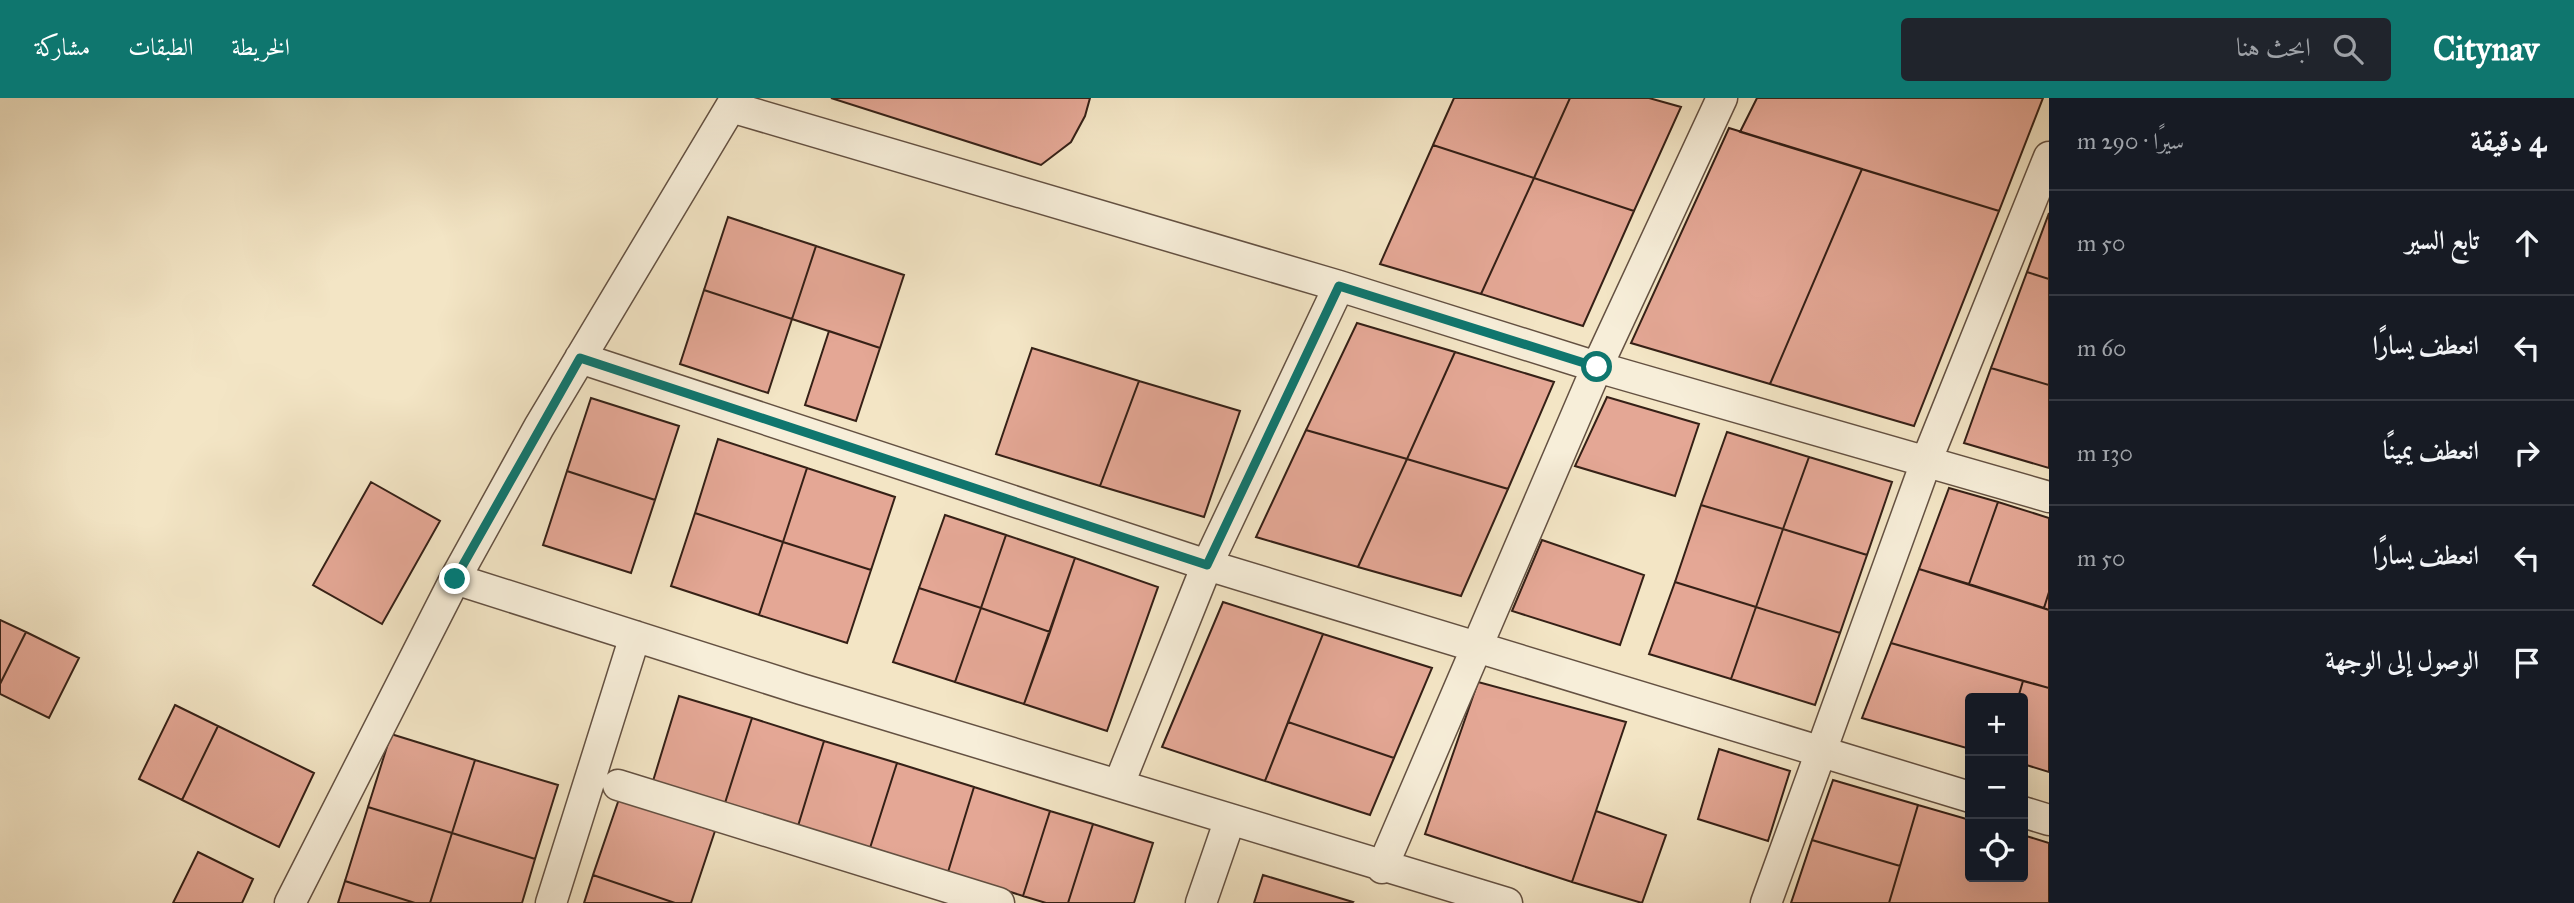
<!DOCTYPE html>
<html lang="ar">
<head>
<meta charset="utf-8">
<style>
	body { margin:0; font-family:"IM FELL Great Primer",Amiri,serif; background:#20242c; color:#f1f3f6; direction:rtl }
	.controls { position:absolute; right:21px; bottom:21px; display:grid; overflow:hidden; border-radius:7px; box-shadow:0 7px 28px #0002 }
	.controls button { width:63px; height:63px; display:grid; place-items:center; padding:0; border:0; border-bottom:2px solid #363941; background:#171b24; color:#f1f3f6; font:35px sans-serif }
	.stop { position:absolute; width:21px; height:21px; margin:-16px; border:5px solid #0f766e; border-radius:50%; background:#fff }
	.stop.end { background:#0f766e; border-color:#fff; box-shadow:0 2px 7px #0008 }
	.list { margin:0; padding:0; list-style:none }
	h2 { display:flex; justify-content:space-between; align-items:center; height:91px; margin:0; padding:0 28px; font-size:30px }
	h2 small { font-size:23px; font-weight:400; color:#9ea1a6 }
	.list li { display:grid; grid-template-columns:46px 1fr auto; gap:21px; align-items:center; box-sizing:border-box; height:105px; padding:0 28px; border-top:2px solid #363941 }
	.list b { display:block; font-size:26px; white-space:nowrap }
	.list em { font-size:23px; font-style:normal; color:#9ea1a6 }
	.icon { flex:none; width:38px; height:38px; fill:none; stroke:currentColor; stroke-width:2; stroke-linecap:round; stroke-linejoin:round }
	.map { position:relative; flex:none; width:2049px; height:805px; overflow:hidden; direction:ltr }
	header { display:flex; align-items:center; gap:42px; box-sizing:border-box; height:98px; padding:0 35px; background:#0f766e; color:#fff }
	header strong { font-size:33px }
	nav { display:flex; gap:38px; margin-inline-start:auto; font-size:24px }
	.search { width:490px; height:63px; background:#20242c; display:flex; align-items:center; gap:18px; box-sizing:border-box; padding:0 24px; border-radius:7px; color:#9ea1a6; font-size:26px }
	main { display:flex }
	aside { flex:1; background:#171b24 }
	.map>svg:first-child { display:block }
	.building { fill:#e4a795; stroke:#352016; stroke-width:2 }
	.lines { fill:none; stroke-linecap:round; stroke-linejoin:round }
	.minor-casing { stroke:#645142; stroke-width:33 }
	.minor { stroke:#f7eed9; stroke-width:30 }
	.route { stroke:#0f766e; stroke-width:9 }
</style>
</head>
<body>
<header>
<strong>Citynav</strong>
<div class="search"><svg class="icon" aria-label="search" viewBox="0 0 24 24"><circle cx="10" cy="10" r="6"/><path d="M15 15l6 6"/></svg>ابحث هنا</div>
<nav><a>الخريطة</a><a>الطبقات</a><a>مشاركة</a></nav>
</header>
<main>
<aside>
<h2>4 دقيقة<small>سيرًا · 290 m</small></h2>
<ul class="list">
<li><svg class="icon" aria-label="ahead" viewBox="0 0 24 24"><path d="M12 20V5M6 11l6-6 6 6"/></svg><div><b>تابع السير</b></div><em>50 m</em></li>
<li><svg class="icon" aria-label="left" viewBox="0 0 24 24"><path d="M17 20v-9H6M10 6l-5 5 5 5"/></svg><div><b>انعطف يسارًا</b></div><em>60 m</em></li>
<li><svg class="icon" aria-label="right" viewBox="0 0 24 24"><path d="M7 20v-9h11M14 6l5 5-5 5"/></svg><div><b>انعطف يمينًا</b></div><em>130 m</em></li>
<li><svg class="icon" aria-label="left" viewBox="0 0 24 24"><path d="M17 20v-9H6M10 6l-5 5 5 5"/></svg><div><b>انعطف يسارًا</b></div><em>50 m</em></li>
<li><svg class="icon" aria-label="arrive" viewBox="0 0 24 24"><path d="M6 21V4h12l-3 4 3 4H6"/></svg><div><b>الوصول إلى الوجهة</b></div></li>
</ul>
</aside>
<div class="map">
<svg width="2049" height="805" viewBox="0 0 2049 805">
	<rect width="100%" height="100%" fill="#f3e5c5"/>
	<filter id="stains"><feTurbulence type="fractalNoise" baseFrequency=".00286" numOctaves="4"/><feColorMatrix values="0 0 0 0 .2 0 0 0 0 .09 0 0 0 0 .02 0 0 0 .5 -.17"/></filter>
	<radialGradient id="worn" r=".72"><stop offset=".6" stop-color="#630" stop-opacity="0"/><stop offset="1" stop-color="#630" stop-opacity=".3"/></radialGradient>
	<path class="building" d="M831 0H1090L1085 18 1071 44 1041 67Z
		M1454 0H1570L1534 80 1433 47Z
		M1570 0H1649L1681 9 1634 113 1534 80Z
		M1757 0H2043L1999 113 1740 34Z
		M1729 30 1862 71 1770 286 1631 245Z
		M1433 47 1534 80 1481 196 1380 166Z
		M1862 71 1999 113 1914 328 1770 286Z
		M1534 80 1634 113 1583 228 1481 196Z
		M2049 115V181L2027 174Z
		M728 119 816 148 792 221 704 192Z
		M816 148 904 177 880 250 792 221Z
		M2027 174 2049 181V287L1991 270Z
		M704 192 792 221 768 295 680 266Z
		M1357 225 1455 254 1407 361 1306 332Z
		M829 233 880 250 856 323 805 307Z
		M1032 250 1139 283 1100 388 996 356Z
		M1455 254 1554 284 1508 391 1407 361Z
		M1991 270 2049 287V370L1964 345Z
		M1139 283 1240 313 1204 419 1100 388Z
		M1607 299 1699 326 1675 398 1575 368Z
		M591 300 679 328 655 402 567 373Z
		M1306 332 1407 361 1358 469 1256 439Z
		M1727 334 1809 359 1783 431 1701 407Z
		M718 341 807 370 783 444 695 415Z
		M1809 359 1892 384 1867 457 1783 431Z
		M1407 361 1508 391 1461 498 1358 469Z
		M807 370 895 399 871 472 783 444Z
		M567 373 655 402 631 475 543 447Z
		M371 384 440 423 382 526 313 487Z
		M1949 390 1998 404 1969 486 1919 471Z
		M1998 404 2049 420V494L2044 510 1969 486Z
		M1701 407 1783 431 1756 509 1675 484Z
		M695 415 783 444 759 517 671 488Z
		M945 417 1006 437 981 510 919 490Z
		M1783 431 1867 457 1840 535 1756 509Z
		M1006 437 1075 460 1050 534 981 510Z
		M1542 442 1644 477 1620 547 1512 513Z
		M783 444 871 472 847 545 759 517Z
		M1075 460 1158 489 1107 633 1024 606Z
		M1919 471 2049 512V590L1891 545Z
		M1675 484 1756 509 1731 581 1649 556Z
		M919 490 981 510 955 584 893 564Z
		M2049 494V512L2044 510Z
		M1223 504 1323 536 1265 683 1162 649Z
		M1756 509 1840 535 1815 607 1731 581Z
		M981 510 1050 534 1024 606 955 584Z
		M0 522 26 534 0 586Z
		M26 534 79 560 49 620 0 596V586Z
		M1323 536 1432 570 1394 660 1288 624Z
		M1891 545 2023 583 2018 600H1970V651L1862 620Z
		M2023 583 2049 590V674L2023 666V600H2018Z
		M1478 584 1626 624 1572 784 1425 736Z
		M679 598 752 620 725 705 653 683Z
		M175 607 218 628 182 702 139 681Z
		M752 620 824 643 798 728 725 705Z
		M1288 624 1394 660 1370 717 1265 683Z
		M218 628 314 675 279 749 182 702Z
		M391 636 475 662 452 735 368 709Z
		M824 643 897 665 870 750 798 728Z
		M1719 651 1790 673 1768 743 1698 721Z
		M475 662 558 687 535 761 452 735Z
		M897 665 974 689 948 774 870 750Z
		M1833 682 1918 707 1900 768 1812 742Z
		M974 689 1050 713 1023 798 948 774Z
		M619 701 715 733 691 805H675L593 777Z
		M1918 707 1970 722V779H2023V737L2049 745V805H1889Z
		M368 709 452 735 430 805H415L345 783Z
		M1050 713 1093 726 1068 805H1046L1023 798Z
		M1596 713 1666 737 1642 805 1572 784Z
		M1093 726 1153 745 1134 805H1068Z
		M452 735 535 761 522 805H430Z
		M1812 742 1900 768 1889 805H1791Z
		M198 754 253 781 242 805H173Z
		M593 777 675 805H584Z
		M1263 777 1353 804 1352 805H1254Z
		M345 783 415 805H338Z"/>
	<g class="lines">
		<defs>
			<path id="minor" d="M731 9 1339 188 1597 269 2049 399
				M580 260 1207 467 1970 699
				M455 481 801 591 1507 805
				M1119 686 1207 467 1339 188
				M618 687 999 805
				M2023 714 2049 722
				M1382 770 1597 269 1722 0
				M290 805 455 481 539 329 736 0
				M551 805 635 538
				M1201 805 1230 721
				M1766 805 1926 364 2049 59"/>
		</defs>
		<use href="#minor" class="minor-casing"/>
		<use href="#minor" class="minor"/>
	</g>
	<g class="lines">
		<path class="route" d="M455 481 580 260 1207 467 1339 188 1597 269"/>
	</g>
	<rect width="100%" height="100%" filter="url(#stains)"/>
	<rect width="100%" height="100%" fill="url(#worn)"/>
</svg>
<div class="controls">
<button>+</button>
<button>−</button>
<button><svg class="icon" aria-label="locate" viewBox="0 0 24 24"><circle cx="12" cy="12" r="6"/><path d="M12 2v4M12 18v4M2 12h4M18 12h4"/></svg></button>
</div>
<div class="stop" style="left:1597px;top:269px"></div>
<div class="stop end" style="left:455px;top:481px"></div>
</div>
</main>
</body>
</html>
